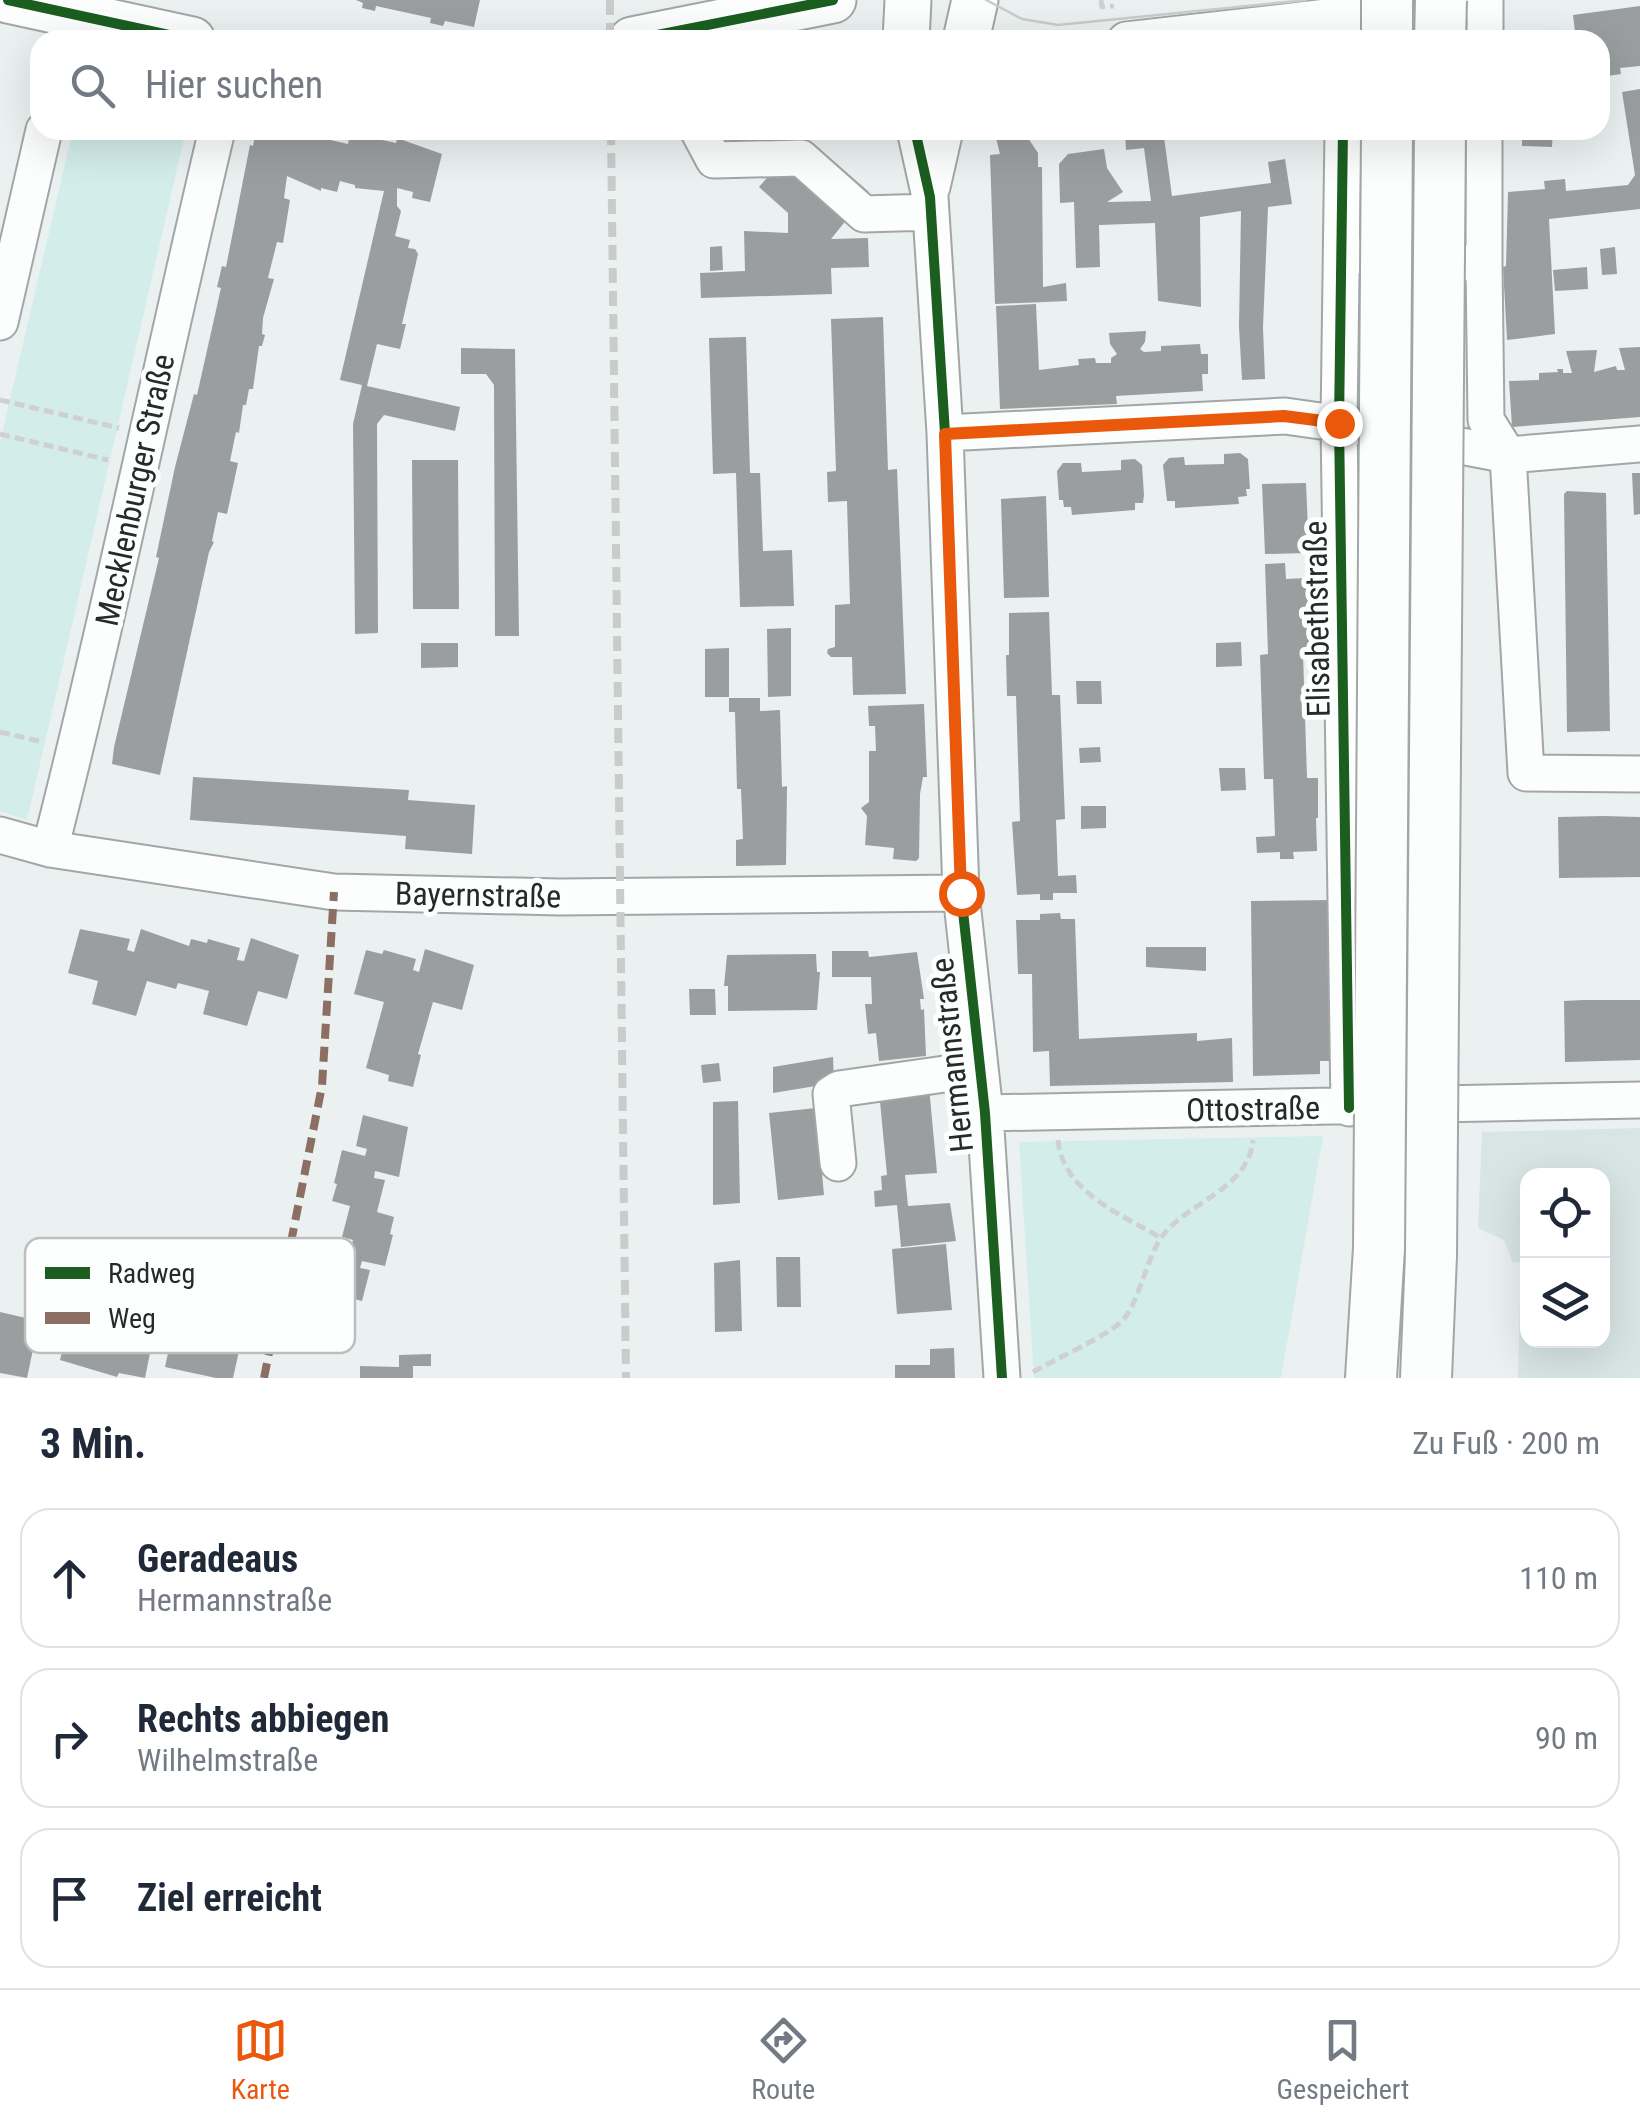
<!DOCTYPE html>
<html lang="de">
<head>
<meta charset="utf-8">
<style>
	body { margin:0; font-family:"Roboto Condensed",sans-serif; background:#f6f6f7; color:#1f2937 }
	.controls { position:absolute; right:30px; bottom:30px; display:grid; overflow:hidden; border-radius:20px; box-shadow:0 10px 40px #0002 }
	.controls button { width:90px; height:90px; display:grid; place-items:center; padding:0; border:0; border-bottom:2px solid #e0e1e3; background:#fff; color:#1f2937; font:50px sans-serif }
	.stop { position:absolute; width:30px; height:30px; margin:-22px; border:8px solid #ea580c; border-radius:50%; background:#fff }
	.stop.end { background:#ea580c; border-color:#fff; box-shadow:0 2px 10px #0008 }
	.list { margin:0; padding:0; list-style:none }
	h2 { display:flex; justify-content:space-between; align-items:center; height:130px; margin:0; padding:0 40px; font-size:42px }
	h2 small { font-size:32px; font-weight:400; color:#747a83 }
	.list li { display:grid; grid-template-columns:65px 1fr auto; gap:30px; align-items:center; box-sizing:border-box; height:140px; margin:0 20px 20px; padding:0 20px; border:2px solid #e0e1e3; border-radius:30px }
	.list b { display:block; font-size:38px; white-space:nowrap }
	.list p { margin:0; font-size:32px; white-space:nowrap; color:#747a83 }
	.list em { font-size:32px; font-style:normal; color:#747a83 }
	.icon { flex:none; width:55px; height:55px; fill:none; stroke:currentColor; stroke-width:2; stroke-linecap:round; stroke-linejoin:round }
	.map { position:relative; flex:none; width:1640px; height:1378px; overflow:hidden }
	.search { position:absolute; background:#fff; box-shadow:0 10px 40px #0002; left:30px; right:30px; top:30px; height:110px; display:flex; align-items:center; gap:25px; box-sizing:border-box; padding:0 35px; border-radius:30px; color:#747a83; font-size:38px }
	.sheet { height:610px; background:#fff }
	nav { display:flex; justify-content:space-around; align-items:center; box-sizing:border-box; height:140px; border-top:2px solid #e0e1e3; background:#fff; font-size:28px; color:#747a83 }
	nav a { display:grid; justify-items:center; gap:5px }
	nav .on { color:#ea580c }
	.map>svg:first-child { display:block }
	.built { fill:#d7e5e4; fill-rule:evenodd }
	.green { fill:#d3edea }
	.building { fill:#9a9e9e }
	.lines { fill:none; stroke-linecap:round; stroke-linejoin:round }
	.minor-casing { stroke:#a2a7a6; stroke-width:39 }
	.major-casing { stroke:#a2a7a6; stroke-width:49 }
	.highway-casing { stroke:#a2a7a6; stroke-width:54 }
	.path { stroke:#cfd1d1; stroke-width:5; stroke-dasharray:10 5; stroke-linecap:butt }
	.minor { stroke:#fcfdfd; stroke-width:35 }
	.major { stroke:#fcfdfd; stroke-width:45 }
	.highway { stroke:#fcfdfd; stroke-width:50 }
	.tram { stroke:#cacbcb; stroke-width:2.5 }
	.rail { stroke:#cacbcb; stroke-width:8; stroke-dasharray:15 8; stroke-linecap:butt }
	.highway-bridge-casing { stroke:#a2a7a6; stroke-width:54; stroke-linecap:butt }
	.highway-bridge { stroke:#fcfdfd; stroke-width:50 }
	.quiet { stroke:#8d6e63; stroke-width:8; stroke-dasharray:15 8; stroke-linecap:butt }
	.cycleway-casing { stroke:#fdffff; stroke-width:16 }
	.cycleway { stroke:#1b5e20; stroke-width:10 }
	.route { stroke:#ea580c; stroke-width:12 }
	.labels { text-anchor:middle; stroke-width:10; stroke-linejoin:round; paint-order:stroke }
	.street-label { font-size:32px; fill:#262a2a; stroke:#fdffff }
	.key { fill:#fdffff; stroke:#bcbfbf; stroke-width:2.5 }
	.key-label { font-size:28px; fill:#262a2a }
</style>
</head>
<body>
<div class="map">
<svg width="1640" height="1378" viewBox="0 0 1640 1378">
	<rect width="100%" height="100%" fill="#ebf1f1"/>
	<path class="built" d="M1640 1128V1378H1518L1521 1262 1513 1263 1504 1240 1478 1228 1482 1132ZM1528 1176H1602V1340H1528Z"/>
	<path class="green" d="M73 130H186L27 820 0 811V442Z
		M1323 1136 1281 1378H1034L1019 1142Z"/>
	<path class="building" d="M356 0H480L474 27 445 21 443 26 430 23 431 18 376 6 375 11 362 8 363 3Z
		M1640 6V66L1620 68 1621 74 1601 77 1600 40H1576L1573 15Z
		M1640 89V209L1549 219 1555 334 1507 340 1503 267 1506 266 1508 192 1545 189 1544 181 1565 179 1566 191 1628 185 1635 175 1622 92Z
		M256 130H286L348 144 350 133 396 143 397 138 442 154 430 202 412 198 413 192 397 188V206L401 211 395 236 410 240 408 248 415 249 418 254 402 324H406L400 349 377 344 367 386 460 407 455 431 384 415 377 424 378 633 355 634 353 424 362 385 340 380 384 191 355 188V185L340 181 337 192 321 188V191L287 176 284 198 290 200 283 243 277 242 268 278 274 279 263 318 262 334 265 335 262 346H259L253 389H249L246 405H243L239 433 236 432 230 461 238 463 227 514 218 512 212 541 214 542 209 552 160 775 112 764 114 747 159 558 156 557 175 467 194 394 197 395 221 288 217 287 222 266 226 267 250 145 253 146Z
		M994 130H1056V134L1028 138 1038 153V167H1042L1043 287 1066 283 1067 301 995 304 990 155 1000 154Z
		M1125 130H1156L1157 138 1164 137 1172 196 1271 183 1268 162 1285 159 1292 204 1268 207 1263 327 1265 379 1242 380 1239 327 1241 211 1200 217 1201 307 1158 301 1155 223 1099 225 1100 267 1076 268 1074 202 1060 203 1059 164 1068 154 1104 149 1107 168 1123 192 1107 202 1151 201 1144 148 1126 150Z
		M1235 130H1282L1283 134 1237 140Z
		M1522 130H1553L1552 147 1522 146Z
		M831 159 869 192 831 239 868 238 869 267 831 268 832 294 701 298 700 273 745 271 744 231 788 233V213L759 187 782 161 808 184Z
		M722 246 723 270 710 271V247Z
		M1615 247 1617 274 1602 275 1600 249Z
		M1587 267 1588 289 1555 291 1553 270Z
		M1036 304 1039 370 1079 365 1078 359 1095 358 1096 363H1111V358L1117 354 1110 344 1109 333 1146 331 1145 342 1140 349 1144 352 1161 351V346L1200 344 1201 354H1208V374H1202L1203 391 1116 396 1117 404 1000 409 996 306Z
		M883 317 888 470 897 469 906 694 853 695 852 657H831L827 653 828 649 835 647V605L850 604 847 501 828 502 827 472 836 471 831 319Z
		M746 337 750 473H760L763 551 792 550 794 606 740 607 736 473 713 474 709 338Z
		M1640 347V417L1512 427 1509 381 1539 380V373L1558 372 1557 369H1563V373H1572L1566 351 1597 350 1594 372 1616 366 1617 370H1625L1619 348Z
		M461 348 515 349 519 636H495L494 385 486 374H461Z
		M1240 453 1248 459 1250 489H1246L1247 496 1238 497 1239 504 1175 508V501H1167L1163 465 1169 458 1184 457 1185 465 1224 464V454Z
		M1135 459 1142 465 1144 495 1143 503H1135V510L1072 515 1071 507H1064L1063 500H1059L1057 471 1063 463H1081L1082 472 1102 471 1121 470V460Z
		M412 460H458L459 609H413Z
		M1632 473H1640V514L1634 515Z
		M1306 483 1309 553 1265 554 1262 484Z
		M1567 491 1606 493 1610 731 1567 732 1564 494Z
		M1046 496 1049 597 1004 598 1001 499Z
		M1285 563 1286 579 1306 578 1312 652 1303 653 1307 778H1318V818H1316L1317 851 1293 852 1294 859H1280V852L1257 853 1256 837 1275 836 1273 779H1264L1260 655 1268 654 1265 564Z
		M1049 612 1052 695H1060L1065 819 1056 820 1058 876 1076 875 1077 893H1053V900H1040V894L1017 895 1012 822 1020 821 1016 696H1007L1006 655H1009V613Z
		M791 628V696L768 697 767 629Z
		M1241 642 1242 666 1216 667V643Z
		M421 643H458V667L421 668Z
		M729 648V697H705V649Z
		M1076 681H1101L1102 704H1077Z
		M729 698H760V711L780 710 782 787 787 786 786 865 736 866V840L743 839 741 789H737L735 712H729Z
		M924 704 927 777H923L920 794 919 858 916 861 893 859 894 848 865 845 867 816 861 808 869 802V751H876L875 726H869L868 706Z
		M1100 747 1101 762 1080 763 1079 748Z
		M1219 768H1245L1246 790 1221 791Z
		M193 777 409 790 408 800 475 805 472 854 405 849 406 836 190 820Z
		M1081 806H1106V828L1081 829Z
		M1603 816 1640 817V877L1559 878 1558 817Z
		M1331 900 1334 1061H1320V1074L1253 1076 1251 901Z
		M1060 913 1061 919H1075L1079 1039 1197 1033V1041L1232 1038 1233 1082 1050 1086 1049 1051 1033 1052 1032 974H1018L1016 920H1040V914Z
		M80 929 130 939 127 950 134 952 141 929 189 946 191 939 207 943 208 939 240 948 237 960 244 961 251 938 299 955 287 999 258 991 247 1026 203 1014 209 991 178 983 176 989 147 981 136 1016 92 1004 98 981 68 973Z
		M1146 947H1206V971L1146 967Z
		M425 949 474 965 462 1010 433 1002 418 1054 421 1055 413 1087 388 1081 389 1075 366 1068 384 1002 354 994 366 950 382 954 384 950 416 959 413 970 419 972Z
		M832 951H868L869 957 917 952 924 999H920L921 1010 924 1009 926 1056 879 1061 876 1033 868 1034 865 1004H872L871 977H832Z
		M816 954 817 972H820L817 1010 728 1011V986H724L727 955Z
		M689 989H715L716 1015H690Z
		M1583 1000H1640V1060L1565 1062 1564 1001Z
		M833 1057 834 1083 773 1093V1067Z
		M719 1063 721 1081 703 1083 701 1065Z
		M929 1087 937 1173 905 1175 908 1206 950 1203 956 1241 901 1247 897 1205 875 1207 874 1191 882 1190 881 1176 887 1175 879 1091Z
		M738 1101 740 1203 713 1205V1102Z
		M816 1108 824 1195 778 1200 769 1113Z
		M363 1115 408 1127 399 1177 375 1171 374 1178 385 1180 377 1212 394 1217 390 1234 393 1235 385 1266 362 1261 360 1268 370 1270 362 1301 318 1290 328 1240 351 1247 353 1240 342 1237 350 1206 332 1201 337 1184 334 1183 342 1150 365 1156 367 1149 356 1146Z
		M946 1244 952 1310 897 1314 892 1249Z
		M776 1257H800L801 1307H777Z
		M740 1260 742 1331 715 1332 714 1263Z
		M165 1285 181 1288 176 1309 245 1324 233 1378H216L165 1367 172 1334 156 1330Z
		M74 1302 98 1308 94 1329 126 1337 123 1347 150 1353 145 1378 119 1373 117 1377 60 1360Z
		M0 1312 39 1321 27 1378 0 1373Z
		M954 1348 955 1378H895V1365H930V1349Z
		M431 1354V1366H413V1378H360V1366L399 1367V1355Z"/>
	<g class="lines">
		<defs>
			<path id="minor" d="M1126 40 1475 0
				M1485 40V0
				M698 130 714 160 801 158 864 214 931 212
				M915 130 930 197 945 433 961 893 985 1113 1002 1378
				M1343 130 1339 423 1349 1108
				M932 187 945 130
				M1362 256 1484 264 1486 420 1508 455 1526 773 1640 774
				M1484 264V130
				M0 322 44 130
				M945 433 1285 416 1363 427
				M1419 438 1508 455 1640 444
				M0 835 50 849 334 892 560 897 961 893
				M50 849C111 610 160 369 217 130
				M985 1113 1640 1100
				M838 1163 831 1094 839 1089 980 1069"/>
			<path id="major" d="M8 0 192 40
				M632 40 833 0
				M906 40 908 0
				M966 40 975 0"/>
			<path id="highway" d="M1371 1378 1379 1248
				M1426 1378 1431 1255"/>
		</defs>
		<use href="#minor" class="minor-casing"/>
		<use href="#major" class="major-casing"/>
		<use href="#highway" class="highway-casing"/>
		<path class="path" d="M1101 0 1102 7 1114 6
			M0 400 119 428
			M0 434 108 460
			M0 732 43 742
			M1058 1140C1063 1192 1121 1214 1161 1238
			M1033 1372C1055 1359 1103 1338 1121 1322 1137 1308 1147 1258 1161 1238 1187 1201 1248 1191 1253 1140"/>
		<use href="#minor" class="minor"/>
		<use href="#major" class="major"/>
		<use href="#highway" class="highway"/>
		<path class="tram" d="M986 0 1022 19 1058 25 1306 0"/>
		<path class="rail" d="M610 0V40
			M611 130 626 1378"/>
		<defs>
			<path id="highway-bridge" d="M1387 40V0
				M1440 40 1441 0
				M1379 1248 1387 130
				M1431 1255 1440 130"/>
		</defs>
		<use href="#highway-bridge" class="highway-bridge-casing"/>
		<use href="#highway-bridge" class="highway-bridge"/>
		<path class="quiet" d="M264 1378 322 1086 334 892"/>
		<defs>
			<path id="cycleway" d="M8 0 192 40
				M632 40 833 0
				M915 130 930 197 945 433 961 893 985 1113 1002 1378
				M1343 130 1339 423 1349 1108"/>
		</defs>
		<use href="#cycleway" class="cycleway-casing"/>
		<use href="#cycleway" class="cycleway"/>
	</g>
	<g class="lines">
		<path class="route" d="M961 893 945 434 1284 416 1339 423"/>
	</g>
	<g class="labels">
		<g class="street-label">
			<text transform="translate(135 490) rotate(-78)" y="11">Mecklenburger Straße</text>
			<text transform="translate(1317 619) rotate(-91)" y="11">Elisabethstraße</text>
			<text transform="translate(478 895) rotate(1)" y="11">Bayernstraße</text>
			<text transform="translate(952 1055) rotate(-96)" y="11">Hermannstraße</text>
			<text transform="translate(1253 1109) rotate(-1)" y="11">Ottostraße</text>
		</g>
	</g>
	<rect x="25" y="1238" width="330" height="115" rx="15" class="key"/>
	<rect x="45" y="1267" width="45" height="12" fill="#1b5e20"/>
	<rect x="45" y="1312" width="45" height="12" fill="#8d6e63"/>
	<g class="key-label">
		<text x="108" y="1283">Radweg</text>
		<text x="108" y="1328">Weg</text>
	</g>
</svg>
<div class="controls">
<button><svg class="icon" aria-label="locate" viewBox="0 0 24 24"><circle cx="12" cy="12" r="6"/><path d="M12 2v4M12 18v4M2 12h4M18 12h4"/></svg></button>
<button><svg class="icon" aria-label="layers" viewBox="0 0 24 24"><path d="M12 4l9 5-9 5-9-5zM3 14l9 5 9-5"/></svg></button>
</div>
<div class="stop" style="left:961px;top:893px"></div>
<div class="stop end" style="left:1339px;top:423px"></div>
<div class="search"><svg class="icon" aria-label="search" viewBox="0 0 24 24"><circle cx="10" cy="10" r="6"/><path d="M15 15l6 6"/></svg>Hier suchen</div>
</div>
<section class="sheet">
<h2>3 Min.<small>Zu Fuß · 200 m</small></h2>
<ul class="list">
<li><svg class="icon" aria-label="ahead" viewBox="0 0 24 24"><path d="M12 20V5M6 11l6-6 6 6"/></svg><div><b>Geradeaus</b><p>Hermannstraße</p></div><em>110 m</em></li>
<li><svg class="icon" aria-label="right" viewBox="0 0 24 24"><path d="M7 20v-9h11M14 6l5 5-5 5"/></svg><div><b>Rechts abbiegen</b><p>Wilhelmstraße</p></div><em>90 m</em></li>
<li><svg class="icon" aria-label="arrive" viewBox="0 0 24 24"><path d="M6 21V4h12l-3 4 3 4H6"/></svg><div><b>Ziel erreicht</b></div></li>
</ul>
</section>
<nav>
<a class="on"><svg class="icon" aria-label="map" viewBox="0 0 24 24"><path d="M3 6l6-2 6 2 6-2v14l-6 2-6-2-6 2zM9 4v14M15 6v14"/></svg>Karte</a>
<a><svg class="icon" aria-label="directions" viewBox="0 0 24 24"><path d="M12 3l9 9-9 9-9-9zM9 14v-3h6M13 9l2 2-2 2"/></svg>Route</a>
<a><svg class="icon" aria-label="saved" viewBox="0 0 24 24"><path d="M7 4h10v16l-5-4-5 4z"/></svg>Gespeichert</a>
</nav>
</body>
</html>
